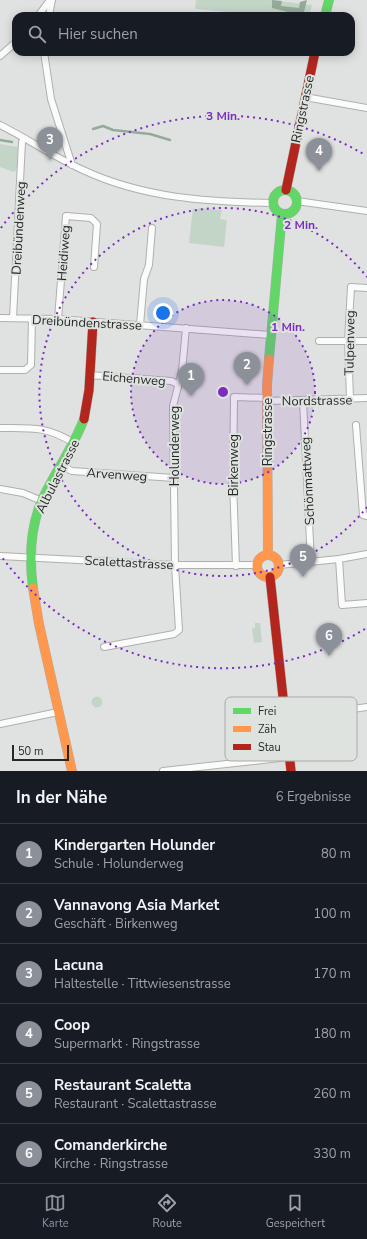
<!DOCTYPE html>
<html lang="de">
<head>
<meta charset="utf-8">
<style>
	body { margin:0; font-family:"Nunito Sans",sans-serif; background:#20242c; color:#f1f3f6 }
	.scale { position:absolute; left:12px; bottom:10px; width:57px; box-sizing:border-box; padding-left:4px; border:2px solid #272927; border-top:0; font-size:11px; line-height:14px; white-space:nowrap; color:#272927; -webkit-text-stroke:3px #dfe3e0; paint-order:stroke }
	.you { position:absolute; left:163px; top:313px; width:14px; height:14px; margin:-10px; border:3px solid #fff; border-radius:50%; background:#1a73e8; box-shadow:0 0 0 6px #1a73e833 }
	.badge { display:grid; place-items:center; width:26px; height:26px; border-radius:50%; background:#8c9099; color:#fff; font-size:13px; font-weight:700 }
	.pin { position:absolute; translate:-50% -33px; filter:drop-shadow(0 1px 2px #0008) }
	.pin::after { content:''; position:absolute; top:21px; width:14px; height:12px; background:inherit; clip-path:polygon(0 0,100% 0,50% 100%) }
	.list { margin:0; padding:0; list-style:none }
	h2 { display:flex; justify-content:space-between; align-items:center; height:52px; margin:0; padding:0 16px; font-size:17px }
	h2 small { font-size:13px; font-weight:400; color:#9ea1a6 }
	.list li { display:grid; grid-template-columns:26px 1fr auto; gap:12px; align-items:center; box-sizing:border-box; height:60px; padding:0 16px; border-top:1px solid #363941 }
	.list b { display:block; font-size:15px; white-space:nowrap }
	.list p { margin:0; font-size:13px; white-space:nowrap; color:#9ea1a6 }
	.list em { font-size:13px; font-style:normal; color:#9ea1a6 }
	.icon { flex:none; width:22px; height:22px; fill:none; stroke:currentColor; stroke-width:2; stroke-linecap:round; stroke-linejoin:round }
	.map { position:relative; flex:none; width:367px; height:771px; overflow:hidden }
	.search { position:absolute; background:#171b24; box-shadow:0 2px 10px #0003; left:12px; right:12px; top:12px; height:44px; display:flex; align-items:center; gap:10px; box-sizing:border-box; padding:0 14px; border-radius:12px; color:#9ea1a6; font-size:15px }
	.sheet { height:412px; background:#171b24 }
	nav { display:flex; justify-content:space-around; align-items:center; box-sizing:border-box; height:56px; border-top:1px solid #363941; background:#171b24; font-size:11px; color:#9ea1a6 }
	nav a { display:grid; justify-items:center; gap:2px }
	nav .on { color:#8c9099 }
	.map>svg:first-child { display:block }
	.green { fill:#c3d5c7 }
	.water { fill:#95ab9a }
	.lines { fill:none; stroke-linecap:round; stroke-linejoin:round }
	.stream { stroke:#95ab9a; stroke-width:2.5 }
	.street-casing { stroke:#aeb0ae; stroke-width:8 }
	.fast-casing { stroke:#aeb0ae; stroke-width:10 }
	.slow-casing { stroke:#aeb0ae; stroke-width:10 }
	.jam-casing { stroke:#aeb0ae; stroke-width:10 }
	.street { stroke:#fafbfa; stroke-width:6 }
	.fast { stroke:#63d668; stroke-width:9 }
	.slow { stroke:#ff974d; stroke-width:9 }
	.jam { stroke:#b3261e; stroke-width:9 }
	.ring { fill:none; stroke:#7b2cbf; stroke-width:2; stroke-dasharray:2 4 }
	.labels { text-anchor:middle; stroke-width:4; stroke-linejoin:round; paint-order:stroke }
	.street-label { font-size:13px; fill:#272927; stroke:#dfe3e0 }
	.key { fill:#dfe3e0; stroke:#a8aba8; stroke-width:1 }
	.key-label { font-size:11px; fill:#272927 }
	.centre { fill:#7b2cbf; stroke:#dfe3e0; stroke-width:2 }
	.ring-label { font-size:12px; text-anchor:middle; font-weight:bold; fill:#7b2cbf; stroke:#dfe3e0; stroke-width:4; stroke-linejoin:round; paint-order:stroke }
</style>
</head>
<body>
<div class="map">
<svg width="367" height="771" viewBox="0 0 367 771">
	<rect width="100%" height="100%" fill="#e0e2e1"/>
	<path class="green" d="M196 0H270L312 5 309 16H239V13L195 9Z
		M0 144 18 147 17 169 14 172 0 167Z
		M193 208 195 210 199 208 222 210 220 219 227 220 224 247 189 243Z
		M255 623H260L262 642 254 643 252 629 255 628Z
		M91.5 702a5.5 5.5 0 1 1 11 0a5.5 5.5 0 1 1-11 0Z"/>
	<path class="water" d="M272 0 282 1 281 6 299 8 300 2 307 0 303 16 272 8Z"/>
	<g class="lines">
		<path class="stream" d="M93 129 103 126 113 130 150 134 170 140
			M0 140 12 142"/>
		<defs>
			<path id="street" d="M38 16 50 0
				M49 16 52 0
				M44 52 51 99 72 165
				M0 56 16 42
				M305 97 367 108
				M0 125C28 139 54 157 83 170 143 198 207 202 273 203
				M297 201 367 211
				M0 318 58 319 270 335
				M13 318 22 142 24 138
				M58 319 66 216 91 218 97 224 94 267
				M140 325 144 279 149 265 152 228
				M319 341H367
				M0 370H25L31 365 32 319
				M89 375 171 381 178 384
				M350 399 348 341 351 287 367 288
				M267 401 367 398
				M303 401 311 562
				M356 425 363 515 367 516
				M0 428C32 428 46 426 74 443
				M62 466 72 471 174 478
				M0 489 23 493 42 501
				M0 556 175 565H257
				M339 559 342 605 367 603
				M279 565 339 559 367 554
				M236 566 233 481 234 397 267 398
				M104 647 174 634 179 630 175 565 173 406 182 371 186 328
				M284 719 367 707
				M0 724 58 712
				M163 771 289 757"/>
			<path id="fast" d="M325 16 329 0
				M273 202a12 12 0 1 1 24 0a12 12 0 1 1-24 0Z
				M269 359 282 214
				M33 588C29 558 30 528 42 500 55 472 73 448 84 419"/>
			<path id="slow" d="M268 555 267 385 269 359
				M257 566a11 11 0 1 1 22 0a11 11 0 1 1-22 0Z
				M33 588 39 624 72 771"/>
			<path id="jam" d="M286 190 315 52
				M84 419 89 390 93 322
				M270 577 291 771"/>
		</defs>
		<use href="#street" class="street-casing"/>
		<use href="#fast" class="fast-casing"/>
		<use href="#slow" class="slow-casing"/>
		<use href="#jam" class="jam-casing"/>
		<use href="#street" class="street"/>
		<use href="#fast" class="fast"/>
		<use href="#slow" class="slow"/>
		<use href="#jam" class="jam"/>
	</g>
	<circle cx="223" cy="392" r="92" fill="#7b2cbf" fill-opacity=".12"/>
	<g class="ring">
		<circle cx="223" cy="392" r="92"/>
		<path d="M367 507A184 184 0 1 1 367 277"/>
		<path d="M365 629A276 276 0 0 1 1 556M1 228A276 276 0 0 1 365 155"/>
	</g>
	<g class="labels">
		<g class="street-label">
			<text transform="translate(302 109) rotate(-78)" y="5">Ringstrasse</text>
			<text transform="translate(18 228) rotate(-87)" y="5">Dreibündenweg</text>
			<text transform="translate(63 253) rotate(-86)" y="5">Heidiweg</text>
			<text transform="translate(87 322) rotate(3)" y="5">Dreibündenstrasse</text>
			<text transform="translate(349 343) rotate(-89)" y="5">Tulpenweg</text>
			<text transform="translate(134 378) rotate(5)" y="5">Eichenweg</text>
			<text transform="translate(317 400) rotate(-1)" y="5">Nordstrasse</text>
			<text transform="translate(267 432) rotate(-90)" y="5">Ringstrasse</text>
			<text transform="translate(174 446) rotate(-90)" y="5">Holunderweg</text>
			<text transform="translate(233 465) rotate(-90)" y="5">Birkenweg</text>
			<text transform="translate(117 474) rotate(4)" y="5">Arvenweg</text>
			<text transform="translate(57 476) rotate(-63)" y="5">Albulastrasse</text>
			<text transform="translate(307 481) rotate(-93)" y="5">Schönmattweg</text>
			<text transform="translate(129 562) rotate(3)" y="5">Scalettastrasse</text>
		</g>
	</g>
	<rect x="225" y="697" width="132" height="64" rx="6" class="key"/>
	<rect x="233" y="708" width="18" height="6" fill="#63d668"/>
	<rect x="233" y="726" width="18" height="6" fill="#ff974d"/>
	<rect x="233" y="744" width="18" height="6" fill="#b3261e"/>
	<g class="key-label">
		<text x="258" y="715">Frei</text>
		<text x="258" y="733">Zäh</text>
		<text x="258" y="751">Stau</text>
	</g>
	<circle cx="223" cy="392" r="6" class="centre"/>
	<g class="ring-label">
		<text x="223" y="120">3 Min.</text>
		<text x="301" y="229">2 Min.</text>
		<text x="288" y="331">1 Min.</text>
	</g>
</svg>
<div class="scale">50 m</div>
<div class="you"></div>
<div class="pin badge" style="left:191px;top:396px">1</div>
<div class="pin badge" style="left:247px;top:385px">2</div>
<div class="pin badge" style="left:50px;top:160px">3</div>
<div class="pin badge" style="left:319px;top:171px">4</div>
<div class="pin badge" style="left:303px;top:577px">5</div>
<div class="pin badge" style="left:329px;top:656px">6</div>
<div class="search"><svg class="icon" aria-label="search" viewBox="0 0 24 24"><circle cx="10" cy="10" r="6"/><path d="M15 15l6 6"/></svg>Hier suchen</div>
</div>
<section class="sheet">
<h2>In der Nähe<small>6 Ergebnisse</small></h2>
<ul class="list">
<li><span class="badge">1</span><div><b>Kindergarten Holunder</b><p>Schule · Holunderweg</p></div><em>80 m</em></li>
<li><span class="badge">2</span><div><b>Vannavong Asia Market</b><p>Geschäft · Birkenweg</p></div><em>100 m</em></li>
<li><span class="badge">3</span><div><b>Lacuna</b><p>Haltestelle · Tittwiesenstrasse</p></div><em>170 m</em></li>
<li><span class="badge">4</span><div><b>Coop</b><p>Supermarkt · Ringstrasse</p></div><em>180 m</em></li>
<li><span class="badge">5</span><div><b>Restaurant Scaletta</b><p>Restaurant · Scalettastrasse</p></div><em>260 m</em></li>
<li><span class="badge">6</span><div><b>Comanderkirche</b><p>Kirche · Ringstrasse</p></div><em>330 m</em></li>
</ul>
</section>
<nav>
<a class="on"><svg class="icon" aria-label="map" viewBox="0 0 24 24"><path d="M3 6l6-2 6 2 6-2v14l-6 2-6-2-6 2zM9 4v14M15 6v14"/></svg>Karte</a>
<a><svg class="icon" aria-label="directions" viewBox="0 0 24 24"><path d="M12 3l9 9-9 9-9-9zM9 14v-3h6M13 9l2 2-2 2"/></svg>Route</a>
<a><svg class="icon" aria-label="saved" viewBox="0 0 24 24"><path d="M7 4h10v16l-5-4-5 4z"/></svg>Gespeichert</a>
</nav>
</body>
</html>
